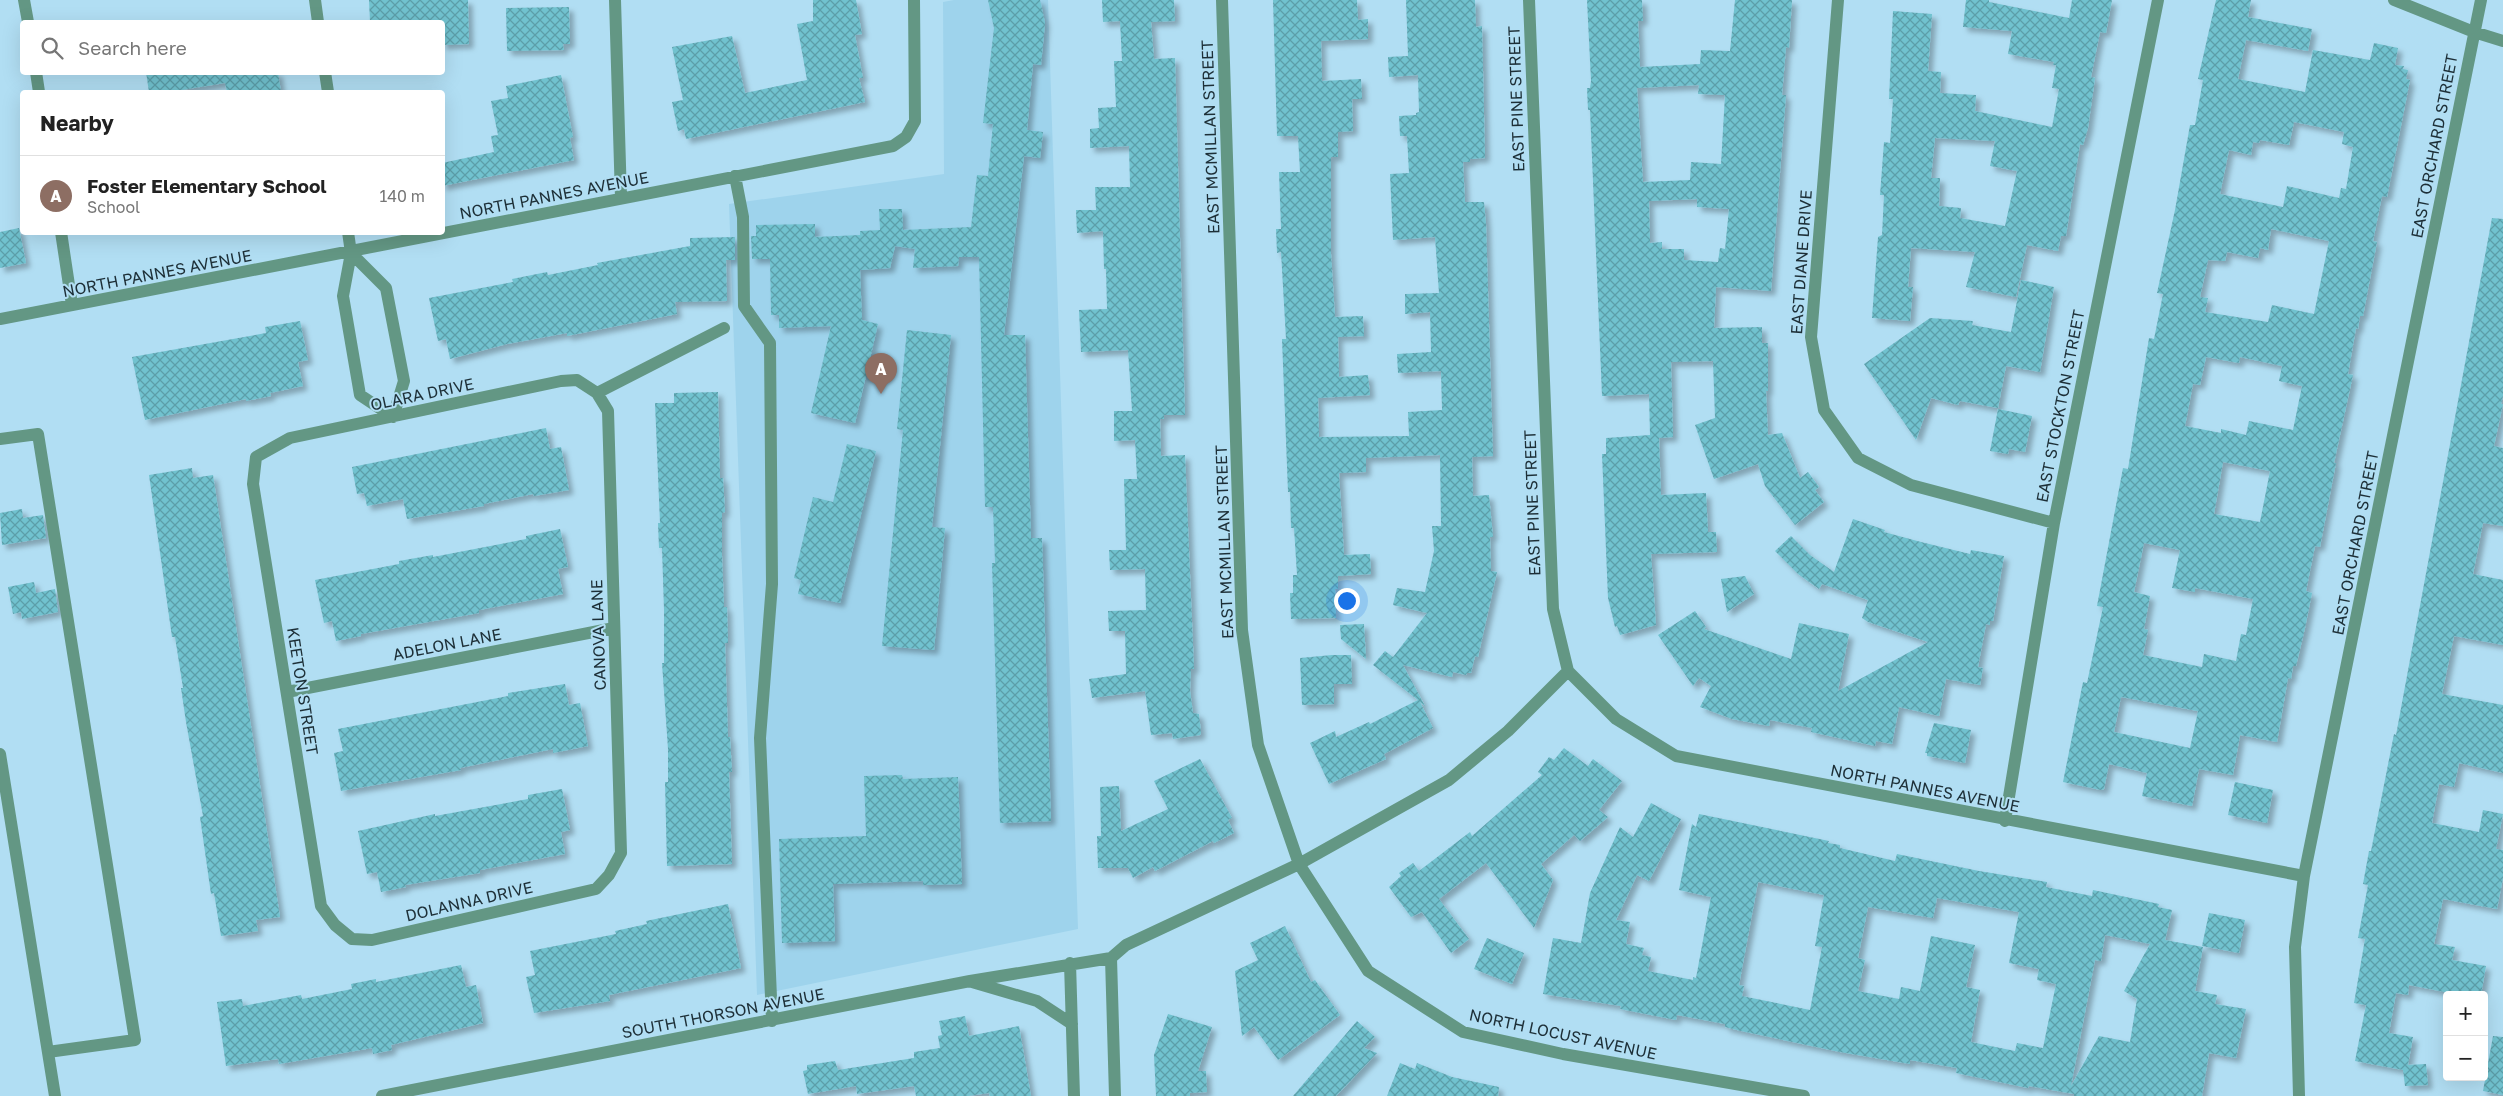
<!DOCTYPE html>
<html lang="en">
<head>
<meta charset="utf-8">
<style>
	body { margin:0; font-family:"Golos Text",sans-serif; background:#f2f2f2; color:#222 }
	.controls { position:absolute; right:15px; bottom:15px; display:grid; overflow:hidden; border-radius:5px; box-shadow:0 5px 20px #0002 }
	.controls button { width:45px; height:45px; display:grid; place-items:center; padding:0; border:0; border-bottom:1px solid #e0e0e0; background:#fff; color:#222; font:25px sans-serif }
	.you { position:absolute; left:1346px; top:600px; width:18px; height:18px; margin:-12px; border:4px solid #fff; border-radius:50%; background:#1a73e8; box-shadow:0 0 0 8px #1a73e833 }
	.badge { display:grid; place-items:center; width:32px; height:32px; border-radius:50%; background:#db2777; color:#fff; font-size:16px; font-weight:700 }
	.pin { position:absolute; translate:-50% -41px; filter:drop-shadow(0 1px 2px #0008) }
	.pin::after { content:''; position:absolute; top:26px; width:18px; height:15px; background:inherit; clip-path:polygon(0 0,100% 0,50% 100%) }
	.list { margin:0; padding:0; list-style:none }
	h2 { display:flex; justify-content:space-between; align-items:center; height:65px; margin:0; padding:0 20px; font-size:21px }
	h2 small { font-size:16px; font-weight:400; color:#767676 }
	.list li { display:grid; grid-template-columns:32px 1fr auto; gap:15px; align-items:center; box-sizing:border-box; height:80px; padding:0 20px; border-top:1px solid #e0e0e0 }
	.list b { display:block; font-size:19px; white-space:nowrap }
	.list p { margin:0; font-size:16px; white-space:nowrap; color:#767676 }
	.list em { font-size:16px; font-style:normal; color:#767676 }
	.icon { flex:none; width:28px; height:28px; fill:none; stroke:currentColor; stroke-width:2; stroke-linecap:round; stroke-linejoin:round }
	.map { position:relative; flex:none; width:2503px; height:1096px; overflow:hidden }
	.search { position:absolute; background:#fff; box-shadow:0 5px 20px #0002; left:20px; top:20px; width:425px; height:55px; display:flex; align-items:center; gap:12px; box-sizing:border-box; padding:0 18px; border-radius:5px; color:#767676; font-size:19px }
	.panel { position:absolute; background:#fff; box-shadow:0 5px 20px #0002; left:20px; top:90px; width:425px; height:145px; border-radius:5px }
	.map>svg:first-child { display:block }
	.built { fill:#9ed3ec }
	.building { fill:url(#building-cross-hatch); fill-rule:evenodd; filter:url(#shadow) }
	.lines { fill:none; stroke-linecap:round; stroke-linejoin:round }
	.minor { stroke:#639784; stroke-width:12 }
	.labels { text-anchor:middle; stroke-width:4; stroke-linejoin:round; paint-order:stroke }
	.street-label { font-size:16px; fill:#1d2f37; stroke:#b1def3 }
</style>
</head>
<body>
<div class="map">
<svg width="2503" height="1096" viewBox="0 0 2503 1096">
	<defs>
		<pattern id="building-cross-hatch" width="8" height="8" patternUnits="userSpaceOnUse" patternTransform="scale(1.25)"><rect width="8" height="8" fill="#71c2cf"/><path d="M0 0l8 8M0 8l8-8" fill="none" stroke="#5c9ea9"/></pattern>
		<filter id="shadow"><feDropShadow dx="4.5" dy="4.5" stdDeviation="2.5" flood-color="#0004"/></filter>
	</defs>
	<rect width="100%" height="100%" fill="#b1def3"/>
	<path class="built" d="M954 0H1048L1078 929 757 995 729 204 944 174 943 2Z"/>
	<path class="building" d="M369 0H468L469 44 442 45V22H370Z
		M813 0H856L862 34 855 35 863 78H859L865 102 686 139 684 129 678 131 672 102 683 100 672 47 732 36 745 93 807 80 797 24 813 21Z
		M988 0H1040L1045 23 1041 65 1033 64 1027 130 1043 132 1040 158 1024 156 1004 335H1025L1031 538H1042L1051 821 1000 823 992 563H995L993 507H985L979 257H959L958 266 913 268 915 249 895 246 890 268 860 270 862 320 878 324 855 423 811 413 831 326 779 328V315H771L770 259H752L751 236H756V225L815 224V237L860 235V231L880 230 879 209H902L903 230 971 227 977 175 988 176 993 124 983 123 994 28Z
		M1102 0H1174L1175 21 1151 22 1154 59 1175 58 1185 415H1164V419H1160L1161 456 1185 455 1194 669H1191L1190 690 1193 713 1199 714 1201 733 1200 735 1173 739 1172 733 1151 735 1145 691 1092 698 1089 679 1126 674 1125 631H1109L1108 611 1146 610 1145 569 1110 570 1109 550H1126L1124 479H1137L1135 440 1114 441V411H1132L1128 350 1081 352 1079 310 1107 309 1106 269H1104L1103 231 1077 233 1076 210H1096L1095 187H1130L1129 146 1090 148V129L1099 128 1098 108 1116 107 1114 61H1122L1120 21 1103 22Z
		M1273 0H1357L1358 20 1368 19V39L1321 41 1322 81 1361 79 1362 99H1352L1353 131 1338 132V157H1331V254L1335 317 1363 316 1364 336 1338 337 1339 377 1368 375 1370 395 1318 398 1319 437 1409 436 1408 412 1442 410 1441 371 1398 373 1397 354 1431 352 1430 312 1405 314V294L1439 293 1435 237 1393 240 1390 174 1409 173 1407 136H1400L1399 116 1416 115V113L1419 112 1418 75 1389 77 1388 57 1408 56 1406 0H1475L1476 27 1482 26 1485 158 1470 159V162H1463L1465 202H1484L1486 224 1493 456 1472 457 1473 496 1489 495 1493 537H1490L1491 571 1497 572 1478 657 1475 656 1471 673H1467L1466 675 1453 672 1452 677 1403 665 1425 706 1420 702 1433 728 1384 754 1386 759 1329 784 1310 743 1335 731 1336 737 1369 722 1370 724 1418 700 1373 665 1385 651 1393 657 1427 613 1393 605 1397 588 1425 592 1434 551 1432 526H1441L1440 455 1366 458V472L1339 473 1344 555 1370 554 1371 574 1338 576V589H1335L1336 618 1291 619 1290 593H1293V575H1297L1294 528H1291L1290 492H1288L1282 339H1286L1281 252 1277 253 1276 229H1281L1279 172H1300L1298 136H1277Z
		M1587 0H1642L1643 21H1638L1640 67 1700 64 1701 50 1730 51 1735 0H1792L1789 48 1786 47 1782 95H1786L1771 291 1716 287 1714 328 1762 327V343H1768V391H1766L1768 435 1782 433 1800 478 1808 472 1819 487 1815 490 1824 502 1795 525 1765 486 1758 464 1714 479 1695 425 1715 418 1713 361 1671 362 1673 437 1659 438 1661 495 1706 493 1708 532H1716L1717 552 1651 554 1656 625 1620 635 1617 626 1615 627 1608 598 1602 454H1606V438L1650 435 1649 394 1602 396 1590 110H1588L1587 88H1590L1591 81ZM1699 85 1698 94 1725 95 1721 164 1691 162 1690 180 1643 182 1637 88ZM1697 199V207L1729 209 1725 249 1720 248 1718 262 1684 260V249H1662V242L1650 243 1649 201Z
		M1966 0H1989V2L2069 18 2072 0H2112L2106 33 2100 32 2091 77 2095 78 2088 128 2083 145 2080 144 2066 236H2061L2058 251 2027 245 2016 297 1966 287 1975 252 1911 248 1908 287H1913L1910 321 1872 318 1878 237 1882 235 1884 195H1880L1884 142 1890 143 1893 99H1889L1893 11 1932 14 1928 71 1941 72 1940 93 1976 95 1975 111 2052 127 2059 89 2052 88 2056 65H2053L2054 62 2008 54 2012 31 1963 27ZM1935 138 1995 141 1990 166 2017 171 2005 226 1960 218 1961 208 1939 206 1940 178H1931Z
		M2216 0H2251L2248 17 2312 29 2308 51 2246 40 2238 79 2305 92 2313 50 2370 60 2374 43 2398 48 2395 65 2404 66 2403 69 2408 70 2406 79 2410 80 2387 197 2382 196 2373 241 2377 242 2363 316H2360L2358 329 2356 328 2348 374 2353 375 2334 463H2336L2320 547 2315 546 2306 591 2312 593 2305 628 2296 666H2293L2291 679 2288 678 2277 742 2240 735 2233 775 2199 769 2192 806 2142 796 2147 773 2109 764 2104 789 2101 790 2063 782 2083 682 2087 683 2103 607 2097 606 2123 468 2128 469 2149 338 2154 339 2163 294 2157 293 2175 210 2190 125H2195L2203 80 2198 79ZM2294 122 2344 132 2342 144 2353 147 2346 189 2341 188 2339 198 2287 186 2283 207 2220 194 2229 150 2251 155 2253 142 2259 143 2260 140 2289 145ZM2271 229 2329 241 2314 314 2272 305 2268 322 2205 312 2208 298 2200 297 2208 260 2225 261 2227 252 2258 258 2260 248 2268 250ZM2206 357 2239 363 2240 357 2282 366 2279 381 2302 386 2293 430 2249 421 2246 435 2221 429V433L2185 426 2193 384 2200 385ZM2223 462 2270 471 2260 522 2214 514ZM2144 543 2180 550 2172 588 2195 592V588L2253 599 2246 635 2241 634 2236 661 2204 654 2202 667 2143 655 2148 630 2144 629 2150 596 2134 592ZM2121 697 2198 711 2190 748 2114 732Z
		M569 7 570 44H563L564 50 507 51 506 8Z
		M146 72H226V75L278 72 281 92H227L225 83 169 92H149Z
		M561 75 573 137 570 138 574 160 442 186V163L494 152 491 136 498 135 491 101 508 98 506 86Z
		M2492 218 2503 219V396L2501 404H2503L2494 446 2503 448V526L2483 523 2473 574 2503 580V645L2454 636 2442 694 2503 705V773L2459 763 2454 787 2439 784 2432 823 2479 832 2483 810 2503 814 2496 849 2503 850V878L2497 909 2443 899 2434 944 2455 947 2452 960 2486 966 2481 995H2460L2409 985 2408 995 2396 993 2389 1033 2413 1037 2408 1065 2426 1064 2428 1085 2405 1086 2403 1070 2355 1061 2366 1005 2354 1003 2365 939 2358 938 2368 885 2363 884 2369 851H2371L2394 734 2396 735Z
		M19 228 26 263 0 268V232Z
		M735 237V260H726L727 301 675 302 677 314 567 336V333L507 344 450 359 446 339 438 341 429 298 513 282 512 279 547 272 548 275 598 265 597 263 690 246V238Z
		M2021 280 2054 287 2040 372 2006 366 1998 408 1960 401 1958 405 1931 398 1916 440 1864 364 1930 318 1973 321 1972 325 2011 332Z
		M300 321 308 360 298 362 303 386 270 393 271 396 246 401V399L145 420 132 357 266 333 265 327Z
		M907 330 951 335 932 527 945 528 934 650 882 646 903 430 897 429Z
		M718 392 720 478H723L725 512 722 513V556L724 607H727L728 643H725L728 737H730L732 772H729L732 864 667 866 665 782H668V749L662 663H664V610L662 548H659L658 523H660L655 403H674V393Z
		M1998 409 2032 416 2025 452 2009 449 2008 454 1990 451Z
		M546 428 550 449 561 447 569 490 534 496 533 494 484 504V506L407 519 403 499 367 506 364 493 357 494 352 467Z
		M847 444 876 451 840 603 798 594 801 580 794 578 813 497 833 502Z
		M192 468 193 478 213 475 280 917 256 920 258 931 221 936 214 893 211 894 200 817 203 816 186 722 181 688H183L175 637H172L149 475Z
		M22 509 23 518 43 515 46 538 2 545 0 513Z
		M1853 519 1885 530 1884 532 1921 542 1970 554 1971 550 2004 556 1993 621H1990V625L1986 624 1978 667 1983 668 1980 685 1946 679 1939 716 1899 707 1892 744 1876 741 1875 746 1811 732 1812 728 1770 720 1769 726 1732 719 1700 707 1711 686 1699 678 1693 686 1658 635 1695 611 1706 627 1704 629 1791 659 1799 623 1849 634 1838 691 1928 642 1868 622 1862 618 1868 600 1822 584 1819 589 1798 574 1775 551 1791 536 1810 555 1834 572Z
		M560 529 568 567 558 569 563 594 479 610V613L361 634V636L336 641 332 621 324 623 315 580 399 564V561L433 555V557L526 539V536Z
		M1745 576 1754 594 1727 612 1721 579Z
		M34 582 36 593 55 589 58 612 22 619 21 612 13 614 8 587Z
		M1364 624 1366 659 1341 639 1340 625Z
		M1332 655H1351L1352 684H1334V704L1302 705 1300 658Z
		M565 684 569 705 580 703 588 746 553 753V749L460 768 461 770 341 791 334 753 343 751 338 729 508 696V693Z
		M1934 723 1971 730 1965 763 1927 756V753H1925Z
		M1564 748 1588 766 1593 759 1622 781 1599 810 1608 817 1580 841 1574 835 1541 864 1553 880 1534 928 1486 863 1439 899 1469 939 1451 953 1422 912 1411 917 1389 887 1401 876 1399 873 1413 863 1419 871 1470 832 1472 836 1542 775 1538 772 1549 757 1554 760Z
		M1200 759 1232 818 1228 820 1234 833 1214 843 1213 841 1155 871 1153 867 1133 878 1128 868H1098L1097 836H1101L1100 787 1119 786 1121 831 1168 809 1154 781Z
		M902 775 903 779 958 777 962 884 923 885V881L833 884 835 941 782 943 779 839 866 836 864 776Z
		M2235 782 2273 790 2267 823 2228 815Z
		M562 789 570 830 561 832 565 854 480 870V873L405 885 406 887 381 892 377 872 367 874 358 831 435 814V816L528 799V795Z
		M1651 803 1681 819 1649 881 1637 875 1616 920 1630 922 1626 944 1644 948 1642 955 1651 957 1648 971 1693 980V977L1696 978 1711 897 1679 890 1692 824 1696 827 1699 814 1829 841 1828 843 1840 845V848L1895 861 1897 854 1979 871 2047 882 2046 887 2092 896 2093 890 2159 904 2158 907 2172 910 2165 940 2203 947 2195 991 2217 995 2215 1004 2246 1009 2236 1058 2209 1053 2202 1096H2074V1094L2029 1086 2028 1088 1956 1073 1957 1068 1910 1060V1064L1840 1052 1741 1031 1725 1027V1024L1677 1015 1676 1020 1620 1009 1621 1006 1543 994 1553 938 1581 943 1590 893 1620 827 1633 837ZM1758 882 1824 895 1815 946 1822 947 1810 1010 1742 996 1744 986 1739 985ZM1937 898 2019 912 2009 963 2039 969 2037 980 2056 984 2043 1048 2017 1043 2015 1051 1971 1042 1980 990 1966 987 1975 945 1931 936 1920 991 1901 987 1899 999 1858 991 1865 960 1858 958 1868 907 1933 918ZM2105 935 2150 944 2124 991 2137 999 2130 1042 2099 1036 2071 1086 2095 960 2101 961Z
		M728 904 741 968 609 995 610 1001 534 1013 526 977 535 975 530 951 616 934 615 931 647 924 646 921Z
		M2209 913 2245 920 2239 953 2202 946Z
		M1285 926 1311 982 1315 980 1340 1015 1278 1060 1254 1027 1242 1036 1235 971 1258 960 1250 943Z
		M1487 938 1524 953 1512 984 1474 969Z
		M461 965 466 987 476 985 483 1023 391 1045 392 1050 373 1054 372 1048 279 1064 278 1059 226 1066 217 1002 242 999 243 1006 301 995 302 999 352 989 351 984 376 979V982Z
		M1168 1014 1212 1027 1198 1071H1206L1207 1092 1190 1093V1096H1156L1154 1055Z
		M965 1016 969 1036 1019 1026 1031 1096H990L989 1093 967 1096H916L914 1086 857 1094 856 1086 808 1094 803 1071 807 1070V1065L835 1061 838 1070 914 1058V1052L940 1048 938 1036 942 1035 939 1021Z
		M1357 1021 1375 1037 1364 1048 1377 1053 1336 1096H1293Z
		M2493 1036 2503 1037V1095L2483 1091Z
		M1400 1063 1415 1069 1417 1063 1452 1077 1499 1087 1498 1096H1387Z"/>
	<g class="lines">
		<path class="minor" d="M24 0 28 22
			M315 0 318 22
			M615 0 621 198
			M1529 0 1553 609 1568 671 1508 731 1449 780 1299 864 1368 971 1463 1032 1563 1054 1804 1096
			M1838 0 1811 337 1824 410 1858 458 1911 485 2054 523
			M2394 0 2474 32 2503 41
			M36 72 39 92
			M325 72 328 92
			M735 176 743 217 744 306 770 343 772 584 760 738 772 1021
			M61 232 72 305
			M348 232 351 253 343 296 360 395 393 417 404 381 386 288 351 253
			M0 319 893 146 906 137 915 121 914 0
			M577 380 597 393 608 411 621 853 609 875 596 889 372 940 352 939 335 925 321 906 253 484 256 457 290 438 561 381Z
			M597 393 724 328
			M0 439 38 434 135 1040 48 1052
			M1568 671 1616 719 1676 756 2304 876
			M287 692 614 628
			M0 754 55 1096
			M2005 821 2054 523 2158 0
			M1111 958 1115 1096
			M1070 963 1074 1096
			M972 982 1037 1001 1072 1024
			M382 1096 970 981 1111 958 1126 945 1299 864 1258 745 1242 630 1222 0
			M2299 1096 2295 947 2304 876 2481 0"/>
	</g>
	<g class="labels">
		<g class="street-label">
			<text transform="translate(1516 99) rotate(-92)" y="6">EAST PINE STREET</text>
			<text transform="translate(1210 137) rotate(-92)" y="6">EAST MCMILLAN STREET</text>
			<text transform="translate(2434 146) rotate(-79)" y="6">EAST ORCHARD STREET</text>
			<text transform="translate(554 195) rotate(-11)" y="6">NORTH PANNES AVENUE</text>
			<text transform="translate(1801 262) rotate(-86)" y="6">EAST DIANE DRIVE</text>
			<text transform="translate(157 273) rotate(-11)" y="6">NORTH PANNES AVENUE</text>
			<text transform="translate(422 394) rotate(-12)" y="6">OLARA DRIVE</text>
			<text transform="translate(2060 406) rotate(-79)" y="6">EAST STOCKTON STREET</text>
			<text transform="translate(1532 503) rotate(-92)" y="6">EAST PINE STREET</text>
			<text transform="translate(1224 542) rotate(-92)" y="6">EAST MCMILLAN STREET</text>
			<text transform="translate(2355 543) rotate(-79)" y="6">EAST ORCHARD STREET</text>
			<text transform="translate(598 635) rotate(-92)" y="6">CANOVA LANE</text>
			<text transform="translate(447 644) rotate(-11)" y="6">ADELON LANE</text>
			<text transform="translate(303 691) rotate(81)" y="6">KEETON STREET</text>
			<text transform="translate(1925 788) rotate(11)" y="6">NORTH PANNES AVENUE</text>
			<text transform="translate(469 901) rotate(-13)" y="6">DOLANNA DRIVE</text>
			<text transform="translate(723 1013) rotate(-11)" y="6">SOUTH THORSON AVENUE</text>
			<text transform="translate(1563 1034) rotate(12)" y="6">NORTH LOCUST AVENUE</text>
		</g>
	</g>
</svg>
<div class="controls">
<button>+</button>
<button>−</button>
</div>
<div class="you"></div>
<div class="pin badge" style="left:881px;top:394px;background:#8d6e63">A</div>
<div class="search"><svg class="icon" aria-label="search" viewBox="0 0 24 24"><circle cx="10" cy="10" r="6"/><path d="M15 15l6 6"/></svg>Search here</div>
<section class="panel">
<h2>Nearby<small></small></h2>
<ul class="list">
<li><span class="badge" style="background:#8d6e63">A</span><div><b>Foster Elementary School</b><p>School</p></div><em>140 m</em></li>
</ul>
</section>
</div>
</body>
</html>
